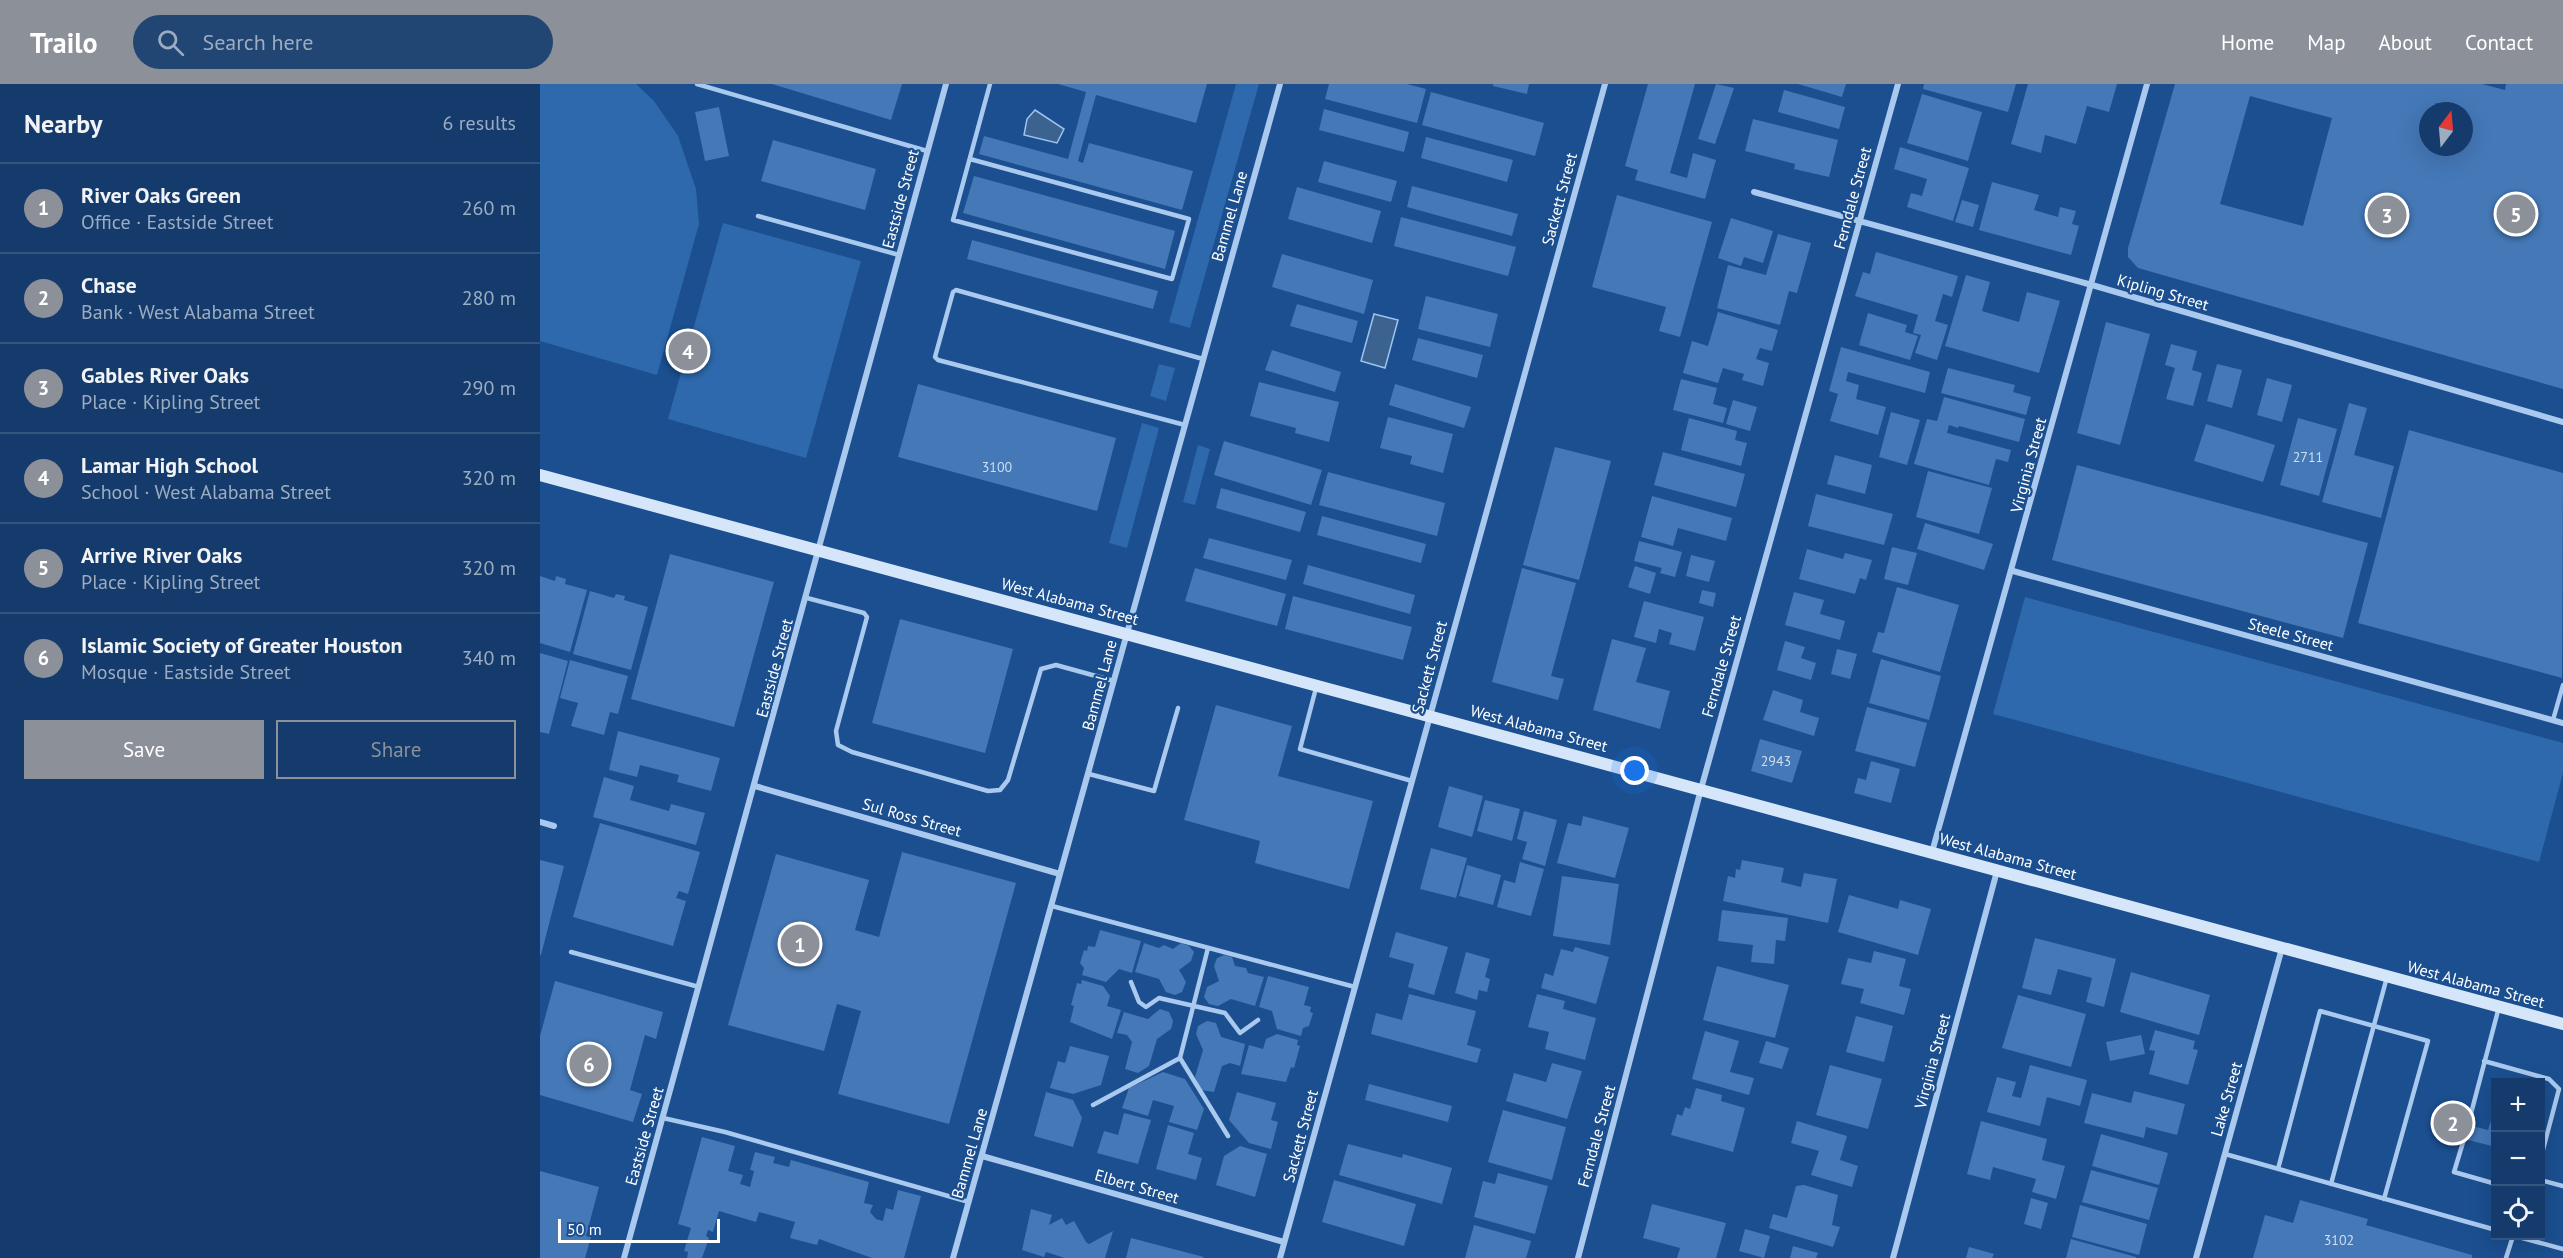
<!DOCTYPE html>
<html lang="en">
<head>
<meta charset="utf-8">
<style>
	body { margin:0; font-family:"PT Sans",sans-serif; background:#214673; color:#f1f3f6 }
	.controls { position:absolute; right:18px; bottom:18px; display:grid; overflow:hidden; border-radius:0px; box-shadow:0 6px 24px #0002 }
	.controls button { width:54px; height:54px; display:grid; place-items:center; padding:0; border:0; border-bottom:2px solid #33557e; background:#143b6b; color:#f1f3f6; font:30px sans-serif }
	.compass { position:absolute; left:1879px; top:18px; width:54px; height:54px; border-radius:50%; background:#143b6b; box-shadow:0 6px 24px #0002; rotate:16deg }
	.scale { position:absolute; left:18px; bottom:15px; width:162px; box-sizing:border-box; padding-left:6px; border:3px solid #fff; border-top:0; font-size:16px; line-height:21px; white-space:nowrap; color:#fff; -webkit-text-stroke:4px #1b4f8f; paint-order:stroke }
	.you { position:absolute; left:1095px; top:687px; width:21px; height:21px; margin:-15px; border:4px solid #fff; border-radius:50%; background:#1a73e8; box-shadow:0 0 0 9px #1a73e833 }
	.badge { display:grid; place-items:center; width:39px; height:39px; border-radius:50%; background:#8c9099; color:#fff; font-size:20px; font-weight:700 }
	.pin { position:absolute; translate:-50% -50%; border:3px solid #fff; box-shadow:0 2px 6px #0006 }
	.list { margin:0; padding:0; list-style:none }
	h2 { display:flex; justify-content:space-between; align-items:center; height:78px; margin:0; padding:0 24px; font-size:26px }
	h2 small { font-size:20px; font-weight:400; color:#9dadc1 }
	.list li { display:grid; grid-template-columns:39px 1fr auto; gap:18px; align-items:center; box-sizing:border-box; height:90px; padding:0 24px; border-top:2px solid #33557e }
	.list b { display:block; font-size:22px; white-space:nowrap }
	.list p { margin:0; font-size:20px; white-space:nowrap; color:#9dadc1 }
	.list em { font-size:20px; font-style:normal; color:#9dadc1 }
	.actions { display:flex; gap:12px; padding:18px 24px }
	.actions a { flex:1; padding:14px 0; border:2px solid #8c9099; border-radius:0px; text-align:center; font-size:21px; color:#8c9099 }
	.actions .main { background:#8c9099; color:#fff }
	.icon { flex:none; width:33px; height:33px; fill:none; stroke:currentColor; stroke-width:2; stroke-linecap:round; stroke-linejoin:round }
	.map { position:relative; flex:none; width:2023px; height:1174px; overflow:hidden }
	header { display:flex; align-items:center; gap:36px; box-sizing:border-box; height:84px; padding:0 30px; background:#8c9099; color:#fff }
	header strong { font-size:28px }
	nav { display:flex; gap:33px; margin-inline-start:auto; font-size:21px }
	.search { width:420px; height:54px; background:#214673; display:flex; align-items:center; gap:15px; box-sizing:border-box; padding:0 21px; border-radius:33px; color:#9dadc1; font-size:22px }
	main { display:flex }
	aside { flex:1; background:#143b6b }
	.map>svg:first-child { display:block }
	.green { fill:#2e69ad }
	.water { fill:#3c6290; stroke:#9cc4f0; stroke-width:1.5 }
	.building { fill:#4478b7; fill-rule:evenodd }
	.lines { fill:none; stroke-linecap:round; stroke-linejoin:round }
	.lane { stroke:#a9c9ee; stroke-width:4.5 }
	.street { stroke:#a9c9ee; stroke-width:6 }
	.secondary { stroke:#d6e6fa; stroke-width:12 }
	.labels { text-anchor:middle; stroke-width:4.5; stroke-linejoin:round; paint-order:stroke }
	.number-label { font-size:14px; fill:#d0dded }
	.street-label { font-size:16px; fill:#fff; stroke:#1b4f8f }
</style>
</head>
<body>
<header>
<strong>Trailo</strong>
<div class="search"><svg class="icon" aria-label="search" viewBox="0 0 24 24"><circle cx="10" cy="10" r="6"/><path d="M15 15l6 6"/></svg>Search here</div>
<nav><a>Home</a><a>Map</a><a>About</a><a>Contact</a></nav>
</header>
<main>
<aside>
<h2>Nearby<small>6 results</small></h2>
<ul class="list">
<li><span class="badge">1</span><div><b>River Oaks Green</b><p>Office · Eastside Street</p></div><em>260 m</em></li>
<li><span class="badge">2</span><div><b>Chase</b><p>Bank · West Alabama Street</p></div><em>280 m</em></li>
<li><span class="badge">3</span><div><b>Gables River Oaks</b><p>Place · Kipling Street</p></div><em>290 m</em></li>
<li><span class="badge">4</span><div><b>Lamar High School</b><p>School · West Alabama Street</p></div><em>320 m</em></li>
<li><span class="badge">5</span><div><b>Arrive River Oaks</b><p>Place · Kipling Street</p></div><em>320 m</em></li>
<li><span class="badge">6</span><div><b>Islamic Society of Greater Houston</b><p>Mosque · Eastside Street</p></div><em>340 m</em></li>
</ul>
<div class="actions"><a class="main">Save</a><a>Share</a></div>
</aside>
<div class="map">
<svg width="2023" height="1174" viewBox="0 0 2023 1174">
	<rect width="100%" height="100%" fill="#1b4f8f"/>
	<path class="green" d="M0 0H96L114 17 138 52 156 105 159 140 117 291 0 257Z
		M696 0H719L650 244 629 238Z
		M183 139 321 177 266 374 128 335Z
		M619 280 635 284 626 317 610 312Z
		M602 339 619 344 587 464 569 459Z
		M658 361 670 365 655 421 643 418Z
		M1485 513 2023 659V689L1999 778 1453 630Z"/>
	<path class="water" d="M495 26 524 45 517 59 484 51 487 35Z
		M834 230 858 236 845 284 821 277Z"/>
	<path class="building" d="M232 0H362L351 36Z
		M518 0H667L656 39 556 11 538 77 543 79 549 59 653 87 642 126 439 70 444 52 528 75 546 8Z
		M789 0H867L886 5 877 39 785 15Z
		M953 0H989L987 10 953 2Z
		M1108 0H1155L1130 89 1147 94 1153 69 1176 76 1165 115 1095 96 1098 86 1085 82Z
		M1176 0 1194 4 1175 60 1158 55Z
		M1258 0H1306L1302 13Z
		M1384 0H1476L1468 28 1383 5Z
		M1488 0H1577L1569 28 1547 22 1536 60 1505 51 1501 69 1471 60Z
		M1635 0H1942L1965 6 1966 0H2023V305L1598 184 1588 173V164ZM1710 12 1792 34 1763 142 1680 120ZM1888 27H1924V63H1888Z
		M1244 6 1305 23 1299 45 1238 28Z
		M891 8 1004 39 995 72 882 41Z
		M1382 10 1442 28 1428 77 1367 59Z
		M179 23 189 72 165 77 155 28Z
		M784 25 869 48 864 68 779 46Z
		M1213 35 1298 56 1289 93 1254 85 1255 80 1205 67Z
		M886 53 973 76 967 98 881 74Z
		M233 56 336 85 325 126 221 97Z
		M1360 63 1429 84 1413 137 1367 123 1371 109 1382 112 1387 95 1354 85Z
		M784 77 857 97 851 118 778 98Z
		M434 92 635 147 625 185 423 129Z
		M1452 98 1499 111 1494 126 1518 133 1520 123 1536 127 1532 140 1539 142 1531 171 1439 146Z
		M872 102 978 130 972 152 867 123Z
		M757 103 841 127 832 159 748 135Z
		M1077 111 1172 138 1140 253 1119 247 1126 223 1052 203Z
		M1422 116 1439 121 1433 143 1415 138Z
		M861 133 976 163 968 192 854 162Z
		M1191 134 1233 147 1223 179 1204 173 1201 182 1178 174Z
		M1238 150 1271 159 1257 209 1249 207 1240 241 1177 224 1188 181 1226 191Z
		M432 156 618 207 613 225 427 175Z
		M1336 168 1418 192 1412 213 1403 210 1395 237 1408 241 1397 276 1375 269 1381 251 1373 249 1378 231 1315 212 1323 188 1330 190Z
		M742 170 833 196 824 230 732 203Z
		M1426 191 1450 198 1442 227 1479 238 1487 208 1520 217 1499 289 1405 262Z
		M886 212 958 230 950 263 878 245Z
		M757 220 818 237 812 259 750 242Z
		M1178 228 1238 246 1232 267 1220 264 1216 275 1229 279 1223 302 1202 296 1204 290 1183 284 1178 299 1143 289 1152 257 1168 262Z
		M1328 229 1367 241 1365 248 1378 252 1370 276 1319 261Z
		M1566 238 1610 250 1580 361 1537 349Z
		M878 254 943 271 937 294 872 276Z
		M1631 260 1657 267 1652 286 1662 289 1653 322 1626 315 1635 284 1625 281Z
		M1301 263 1390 288 1385 309 1308 288 1306 297 1319 301 1316 315 1346 323 1338 351 1290 337 1298 310 1289 307Z
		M732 266 801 288 795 308 725 286Z
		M1677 280 1702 286 1692 324 1667 317Z
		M1408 284 1475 301 1473 308 1491 313 1486 331 1401 309Z
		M1727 294 1752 301 1742 338 1717 331Z
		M1141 295 1177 304 1173 320 1187 324 1183 339 1133 326Z
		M719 298 799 318 789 358 755 349 756 344 710 332Z
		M378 300 576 354 557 427 358 373Z
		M855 300 931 323 924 344 849 321Z
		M1404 313 1485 335 1479 358 1419 342 1418 344 1409 341 1407 349 1471 366 1468 378 1456 375 1449 401 1374 380 1387 335 1397 337Z
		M1193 316 1217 323 1210 347 1186 340Z
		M1809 319 1827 324 1814 371 1854 382 1841 434 1782 418Z
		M1351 328 1380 336 1367 381 1339 373Z
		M848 333 913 350 903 389 870 380 872 372 840 364Z
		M1149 334 1197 347 1195 356 1207 359 1201 382 1141 366Z
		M1758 334 1797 345 1779 412 1740 401Z
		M1666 340 1735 361 1723 398 1654 377Z
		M1869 346 2023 389 2022 594 1818 539Z
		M684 357 782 386 771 421 674 391Z
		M1015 363 1071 377 1039 496 983 481Z
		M1123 368 1205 390 1196 423 1114 401Z
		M1295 371 1332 381 1325 410 1287 400Z
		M1537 381 1828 459 1803 554 1512 476Z
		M1388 387 1452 404 1439 450 1376 433Z
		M788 388 905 419 897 452 779 421Z
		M681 404 766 428 760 448 676 424Z
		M1276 410 1353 430 1344 461 1268 442Z
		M1112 412 1192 434 1186 457 1138 444 1133 462 1101 453Z
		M782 432 886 460 881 479 777 451Z
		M1385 439 1453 460 1444 486 1377 465Z
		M669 454 752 476 746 496 663 474Z
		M1099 457 1142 468 1135 493 1120 489 1122 484 1094 477Z
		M1352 463 1377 469 1368 501 1344 495Z
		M1267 465 1303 475 1305 469 1332 476 1326 496 1320 494 1315 510 1259 495Z
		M130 470 234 498 194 643 91 615Z
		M1151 471 1175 477 1169 498 1146 492Z
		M768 481 875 511 870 530 763 500Z
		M1095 482 1116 489 1110 510 1088 503Z
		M655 484 746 510 737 542 645 517Z
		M982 484 1036 499 1011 592 1024 595 1018 616 952 598Z
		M0 492 15 497 16 492 26 495 25 500 47 506 30 568 0 559Z
		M1357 503 1419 521 1400 588 1332 568 1338 548 1344 549Z
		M1162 506 1176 509 1173 523 1159 519Z
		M50 507 74 514 76 510 85 512 84 516 108 523 91 586 33 570Z
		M1254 508 1284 516 1280 530 1305 537 1300 556 1245 541Z
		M753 512 872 543 863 576 745 545Z
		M1104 517 1164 533 1155 567 1129 560 1132 549 1119 545 1116 559 1094 553Z
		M360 535 473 565 445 669 332 639Z
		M1072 555 1106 564 1096 598 1130 607 1120 645 1053 626Z
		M1245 557 1265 563 1261 574 1276 579 1271 596 1237 586Z
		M1297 565 1317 570 1310 595 1291 590Z
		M0 569 28 577 9 650 0 648Z
		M1341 575 1401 592 1389 636 1329 619Z
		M30 576 88 592 78 630 70 628 64 651 31 642 38 619 20 614Z
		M1233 606 1263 616 1260 628 1279 634 1274 652 1223 636Z
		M676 621 752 642 738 692 833 717 809 805 715 779 720 757 644 736Z
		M1327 623 1387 639 1375 683 1315 667Z
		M78 647 180 674 171 707 137 698 139 691 100 681 97 693 69 686Z
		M1220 655 1262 667 1252 699 1211 687Z
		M1331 677 1360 685 1351 719 1314 709 1318 694 1326 696Z
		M64 693 94 702 90 716 129 727 131 720 165 729 156 761 53 733Z
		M909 702 943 712 932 753 898 743Z
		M945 716 980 725 972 757 937 747Z
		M984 727 1017 736 1005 782 982 775 987 758 977 755Z
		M1043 732 1089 744 1075 794 1017 779 1028 739 1041 742Z
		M60 739 160 768 148 810 139 807 136 814 146 817 133 862 33 833Z
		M891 764 927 774 916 814 880 805Z
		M362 768 476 799 409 1040 298 1010 321 927 297 920 284 967 188 941 236 770 329 796 315 846 339 853Z
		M0 776 24 782 1 871H0Z
		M1202 776 1244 784 1241 798 1261 803 1264 789 1297 795 1288 839 1183 817 1188 792 1195 794 1196 785 1200 786Z
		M980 778 1004 785 991 832 957 823 964 796 975 799Z
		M927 781 961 791 953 821 919 812Z
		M1022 792 1079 800 1070 861 1013 852Z
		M1309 811 1358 825 1360 816 1391 825 1378 871 1298 848Z
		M1182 826 1248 834 1245 857 1236 856 1234 880 1211 878 1213 861 1178 857Z
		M560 846 601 857 592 889 579 885 566 898 542 891 544 884 540 879 544 866 547 867 548 862 555 863Z
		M856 848 908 863 894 911 868 903 874 880 849 873Z
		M1495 854 1576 875 1564 923 1546 918 1552 894 1518 885 1511 911 1482 904Z
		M604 859 619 864 624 861 633 865 641 859 649 862 654 868 651 877 639 886 646 898 642 908 635 911 626 908 619 895 595 888Z
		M1035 863 1069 873 1056 920 1001 904 1005 889 1013 892 1021 865 1033 868Z
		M1334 867 1366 875 1359 902 1371 905 1364 931 1320 919 1324 905 1301 900 1308 874 1331 879Z
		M926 868 950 875 945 893 950 895 947 908 939 906 937 916 915 909Z
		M684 871 692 873 695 882 706 884 708 889 724 893 715 922 691 915 678 922 669 920 664 913 667 903 679 897 674 882 677 874Z
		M1177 882 1249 901 1235 954 1163 936Z
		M1591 888 1670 911 1659 951 1580 928Z
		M728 892 769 903 764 921 771 923 770 928 773 929 769 942 763 944 761 952 737 945 732 927 719 923Z
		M542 896 563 902 570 912 567 922 581 926 572 955 530 938 534 922 531 921 537 899 541 900Z
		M15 897 123 928 116 955 105 951 90 1006 102 1010 93 1038 0 1011V952Z
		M869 910 936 927 927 961 941 965 937 979 831 950 836 929 862 936Z
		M997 910 1025 917 1023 925 1056 934 1045 976 1005 965 1009 948 988 943Z
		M1478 911 1546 930 1531 983 1462 964Z
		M620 925 629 928 633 937 631 945 617 955 609 982 598 989 585 985 592 958 587 951 577 949 584 928 608 935Z
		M1316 932 1353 942 1344 978 1306 968Z
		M667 937 676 939 681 953 705 960 700 982 690 979 682 982 674 1008 661 1006 655 993 663 966 656 950 658 942Z
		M1615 946 1655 957 1653 965 1658 966 1648 1001 1609 990 1615 967 1609 966Z
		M1165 947 1199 957 1190 988 1214 994 1209 1011 1152 995Z
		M737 950 758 956 757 961 760 962 754 984 751 983 746 998 701 990 709 961 723 965 726 955Z
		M1601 951 1605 970 1570 977 1566 958Z
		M1226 957 1249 964 1242 985 1219 979Z
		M530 962 569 972 561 1001 533 1010 510 1004 518 977 525 979Z
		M1012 979 1042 987 1027 1035 966 1017 974 989 1006 998Z
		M1290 981 1342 995 1328 1045 1276 1031Z
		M1490 981 1547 996 1540 1022 1507 1013 1500 1042 1447 1028 1457 993 1476 998 1472 1012 1481 1014Z
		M623 988 645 995 664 1025 657 1046 629 1038 634 1022 613 1016 608 1032 582 1024 589 1004Z
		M829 1000 912 1022 908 1038 825 1016Z
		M1156 1004 1182 1011 1181 1017 1205 1024 1193 1068 1131 1051 1137 1030 1142 1032 1145 1023 1150 1025Z
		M1594 1007 1645 1020 1637 1051 1606 1043 1604 1054 1544 1039 1552 1009 1591 1019Z
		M506 1008 533 1016 542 1034 533 1063 494 1052Z
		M697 1008 736 1019 731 1036 738 1038 731 1065 709 1059 689 1036Z
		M1956 1021V1063L1904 1050 1908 1036 1948 1046Z
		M963 1026 1026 1043 1012 1096 948 1078Z
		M584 1029 611 1036 598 1080 557 1069 564 1047 578 1051Z
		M1257 1037 1307 1052 1300 1076 1318 1082 1312 1103 1271 1091 1279 1067 1251 1059Z
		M1441 1037 1507 1055 1502 1076 1525 1082 1516 1115 1492 1108 1496 1095 1453 1083 1450 1096 1427 1090Z
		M628 1041 654 1049 648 1070 662 1074 656 1096 616 1085Z
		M1561 1050 1628 1069 1619 1101 1552 1082Z
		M162 1053 195 1062 188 1087 203 1091 200 1100 210 1103 214 1087 210 1086 215 1068 235 1073 233 1079 249 1083 251 1076 329 1098 324 1119 333 1121 330 1128 336 1135 343 1137 346 1124 353 1126 358 1106 381 1112 364 1174H332L279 1155 277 1161 250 1154 255 1138 219 1128 216 1138 179 1127 173 1148 168 1146 166 1152 169 1154 162 1174H147L148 1168 144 1167 151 1144 138 1140Z
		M808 1060 862 1074 863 1070 912 1084 902 1120 799 1091Z
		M700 1062 727 1070 715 1113 676 1101 684 1072Z
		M1551 1086 1618 1104 1609 1136 1542 1118Z
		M0 1087 59 1103 46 1152 51 1153 45 1174H0Z
		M958 1089 1008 1102 995 1150 934 1133 943 1097 955 1100Z
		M794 1096 876 1120 864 1162 782 1138Z
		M1264 1101 1298 1111 1292 1141 1300 1143 1293 1163 1229 1144 1233 1130 1247 1134 1256 1102Z
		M1491 1114 1508 1119 1501 1145 1484 1140Z
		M1760 1116 1828 1135 1826 1141 1932 1171V1174H1713L1725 1131 1753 1139Z
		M1112 1120 1186 1139 1176 1174H1137L1140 1164 1103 1154Z
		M1540 1121 1607 1140 1599 1171 1532 1153Z
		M491 1125 512 1131 509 1141 522 1134 526 1141 534 1137 546 1158 549 1160 573 1147 565 1174H525L506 1168 504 1173 482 1166Z
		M934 1141 991 1157 986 1174H925Z
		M1205 1145 1230 1152 1224 1174 1199 1167Z
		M591 1154 664 1173 663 1174H586Z
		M1531 1155 1596 1173V1174H1526Z
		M1253 1162 1278 1169 1276 1174H1250Z
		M1429 1163 1454 1170 1452 1174H1426Z"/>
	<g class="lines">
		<path class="lane" d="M157 0 387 67
			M430 75 649 135 632 195 413 136 450 0
			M218 132 359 171
			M645 341 398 276 395 273 413 208 416 206 663 275
			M267 514 324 529 327 533 296 647 298 661 312 668 448 707 460 706 468 696 501 585 516 581 574 597
			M776 604 760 665 872 697
			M2013 636 2023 601
			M549 690 614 707 638 624
			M512 822 815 903
			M668 864 640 974 688 1052
			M31 868 159 903
			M591 898 599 918 606 923 619 914 685 929 700 949 718 936
			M1944 977 2009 995 2019 1005 2000 1077
			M553 1021 640 974
			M123 1034 185 1048 429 1118
			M1928 1041 1959 923
			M1924 1055 1914 1088 1956 1100
			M1685 1070 1956 1146
			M1738 1085 1780 927 1888 957 1844 1115
			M2000 1096 2023 1102
			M1791 1100 1847 893
			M1975 1152 2023 1165
			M1966 1174 1973 1152"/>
		<path class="street" d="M1214 108 1552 201 2023 338
			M1473 487 2023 639
			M215 702 520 790
			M0 738 14 742
			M1392 768 1607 0
			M442 1072 744 1158
			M84 1174 406 0
			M413 1174 740 0
			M740 1174 1065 0
			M1038 1174 1161 705 1358 0
			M1353 1174 1457 787
			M1656 1174 1742 864"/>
		<path class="secondary" d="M0 391 2023 940"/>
	</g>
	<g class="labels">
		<g class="number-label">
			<text x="1768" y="378">2711</text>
			<text x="457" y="388">3100</text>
			<text x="1236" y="682">2943</text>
			<text x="1799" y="1161">3102</text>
		</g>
		<g class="street-label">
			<text transform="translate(1312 114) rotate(-75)" y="6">Ferndale Street</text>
			<text transform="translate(360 115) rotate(-75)" y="6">Eastside Street</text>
			<text transform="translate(1019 115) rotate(-75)" y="6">Sackett Street</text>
			<text transform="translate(689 132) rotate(-74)" y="6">Bammel Lane</text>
			<text transform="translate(1623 208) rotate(16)" y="6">Kipling Street</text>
			<text transform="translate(1488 381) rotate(-75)" y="6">Virginia Street</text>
			<text transform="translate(530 517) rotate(15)" y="6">West Alabama Street</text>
			<text transform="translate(1751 550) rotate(15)" y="6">Steele Street</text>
			<text transform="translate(1181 582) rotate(-74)" y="6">Ferndale Street</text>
			<text transform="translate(889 583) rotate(-75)" y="6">Sackett Street</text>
			<text transform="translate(234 584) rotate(-75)" y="6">Eastside Street</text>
			<text transform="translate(559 601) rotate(-75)" y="6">Bammel Lane</text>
			<text transform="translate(999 644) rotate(15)" y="6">West Alabama Street</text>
			<text transform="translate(372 733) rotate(16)" y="6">Sul Ross Street</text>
			<text transform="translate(1468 772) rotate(15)" y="6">West Alabama Street</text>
			<text transform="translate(1936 900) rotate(15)" y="6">West Alabama Street</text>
			<text transform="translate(1392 977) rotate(-75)" y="6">Virginia Street</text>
			<text transform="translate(1686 1015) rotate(-74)" y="6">Lake Street</text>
			<text transform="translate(104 1052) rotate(-74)" y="6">Eastside Street</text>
			<text transform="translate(760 1052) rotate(-75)" y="6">Sackett Street</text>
			<text transform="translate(1056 1052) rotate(-75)" y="6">Ferndale Street</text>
			<text transform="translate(429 1069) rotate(-74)" y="6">Bammel Lane</text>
			<text transform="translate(597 1102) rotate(16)" y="6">Elbert Street</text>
		</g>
	</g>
</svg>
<div class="controls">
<button>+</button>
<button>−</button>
<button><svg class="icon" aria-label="locate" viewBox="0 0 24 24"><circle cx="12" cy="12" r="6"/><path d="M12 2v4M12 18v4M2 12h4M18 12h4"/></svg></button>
</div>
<svg class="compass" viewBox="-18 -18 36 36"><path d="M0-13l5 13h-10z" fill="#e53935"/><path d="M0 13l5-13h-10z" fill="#9dadc1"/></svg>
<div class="scale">50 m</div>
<div class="you"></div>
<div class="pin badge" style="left:260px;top:860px">1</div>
<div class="pin badge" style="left:1913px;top:1039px">2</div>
<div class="pin badge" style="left:1847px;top:131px">3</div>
<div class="pin badge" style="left:148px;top:267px">4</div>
<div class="pin badge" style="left:1976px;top:130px">5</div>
<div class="pin badge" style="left:49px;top:980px">6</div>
</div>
</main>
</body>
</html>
